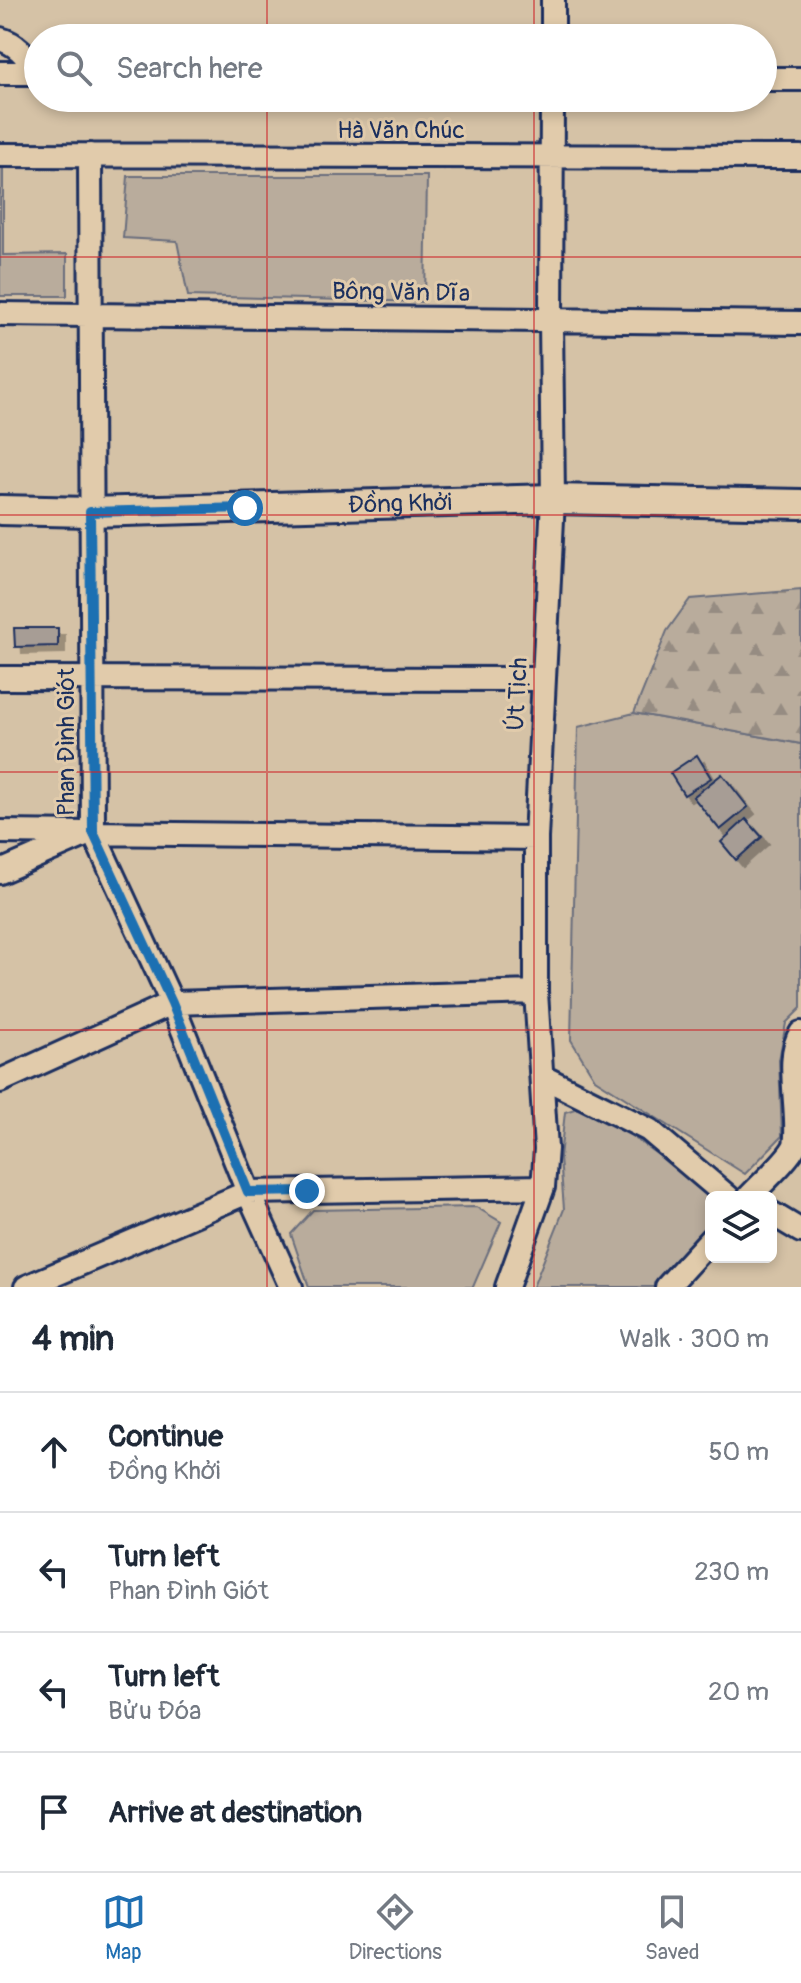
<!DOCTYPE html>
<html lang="en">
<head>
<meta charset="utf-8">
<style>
	body { margin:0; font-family:Pangolin,sans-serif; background:#f2f2f3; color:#1f2937 }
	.controls { position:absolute; right:24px; bottom:24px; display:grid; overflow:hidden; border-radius:12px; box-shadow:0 4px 12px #0003 }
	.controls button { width:72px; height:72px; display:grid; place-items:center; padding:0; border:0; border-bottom:2px solid #e0e1e3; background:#fff; color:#1f2937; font:40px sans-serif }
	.stop { position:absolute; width:24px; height:24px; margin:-18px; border:6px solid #1f6fb2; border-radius:50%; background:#fff }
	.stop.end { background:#1f6fb2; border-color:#fff; box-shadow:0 2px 8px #0008 }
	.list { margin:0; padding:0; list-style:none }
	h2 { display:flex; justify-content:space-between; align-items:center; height:104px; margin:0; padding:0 32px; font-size:34px }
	h2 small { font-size:26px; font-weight:400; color:#747a83 }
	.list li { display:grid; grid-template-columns:52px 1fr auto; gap:24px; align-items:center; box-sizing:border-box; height:120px; padding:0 32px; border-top:2px solid #e0e1e3 }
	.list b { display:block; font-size:30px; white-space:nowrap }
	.list p { margin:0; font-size:26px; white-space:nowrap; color:#747a83 }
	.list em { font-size:26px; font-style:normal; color:#747a83 }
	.icon { flex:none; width:44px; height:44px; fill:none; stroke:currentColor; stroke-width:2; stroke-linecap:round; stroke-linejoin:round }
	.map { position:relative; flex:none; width:801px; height:1287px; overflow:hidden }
	.search { position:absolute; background:#fff; box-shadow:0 4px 12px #0003; left:24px; right:24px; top:24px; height:88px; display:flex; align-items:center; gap:20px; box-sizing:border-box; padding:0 28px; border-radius:44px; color:#747a83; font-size:30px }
	.sheet { height:584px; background:#fff }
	nav { display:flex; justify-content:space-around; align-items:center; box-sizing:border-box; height:112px; border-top:2px solid #e0e1e3; background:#fff; font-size:22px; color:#747a83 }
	nav a { display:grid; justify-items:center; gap:4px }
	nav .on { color:#1f6fb2 }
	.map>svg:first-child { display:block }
	.green { fill:#b9ac9c; stroke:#6a6e7d; stroke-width:2 }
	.forest { fill:url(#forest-firs); stroke:#6a6e7d; stroke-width:2 }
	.building { fill:#a79d95; stroke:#1b2f5e; stroke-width:2; filter:url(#shadow) }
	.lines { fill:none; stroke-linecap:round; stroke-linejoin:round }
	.minor-casing { stroke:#1b2f5e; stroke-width:28 }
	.tertiary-casing { stroke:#1b2f5e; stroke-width:34 }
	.minor { stroke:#e1cbab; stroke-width:22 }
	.tertiary { stroke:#e1cbab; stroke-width:28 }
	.route { stroke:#1f6fb2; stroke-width:10 }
	.grid { fill:none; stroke:#cd282b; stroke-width:2; stroke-opacity:0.55 }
	.labels { text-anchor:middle; stroke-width:6; stroke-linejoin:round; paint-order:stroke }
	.street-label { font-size:24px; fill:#1b2f5e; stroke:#e1cbab }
</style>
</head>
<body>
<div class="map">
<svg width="801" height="1287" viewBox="0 0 801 1287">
	<defs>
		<pattern id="forest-firs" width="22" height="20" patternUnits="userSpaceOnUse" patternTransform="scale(2)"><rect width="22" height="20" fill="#b9ac9c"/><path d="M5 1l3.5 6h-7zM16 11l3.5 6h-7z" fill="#968c82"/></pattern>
		<filter id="shadow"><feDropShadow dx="7" dy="7" stdDeviation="0" flood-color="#0004"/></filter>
	</defs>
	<rect width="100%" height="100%" fill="#d5c2a6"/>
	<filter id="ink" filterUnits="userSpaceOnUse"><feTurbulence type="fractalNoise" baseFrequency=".0125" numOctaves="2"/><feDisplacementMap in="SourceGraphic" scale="16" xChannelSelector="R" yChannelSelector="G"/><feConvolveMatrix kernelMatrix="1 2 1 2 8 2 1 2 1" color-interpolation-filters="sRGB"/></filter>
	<g filter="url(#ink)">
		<path class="green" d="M0 164H3V255L67 254V296H0Z
			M128 176H427L425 302 188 296 177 241 123 238Z
			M634 713 801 744V1008L786 1023 779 1060 782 1136 745 1174 595 1079 571 1040 578 727Z
			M588 1105 710 1192 711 1226 655 1287H533L564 1209 560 1157 565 1112Z
			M476 1207 501 1222 473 1287H309L291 1234 313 1210Z"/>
		<path class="forest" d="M801 590V744L634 713 667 631 690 599Z"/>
		<path class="building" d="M14 628H58V646L15 647Z
			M697 755 711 778 684 795 670 773Z
			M722 774 748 807 720 830 693 797Z
			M746 819 762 837 736 860 721 842Z"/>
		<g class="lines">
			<defs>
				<path id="minor" d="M553 0V38
					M0 39C19 44 27 58 38 73
					M0 73H38
					M763 79H801
					M0 155 801 157
					M90 155 93 832 172 1003 248 1192 291 1287
					M0 314 801 323
					M0 678 544 679
					M0 832 536 838
					M0 872 83 836
					M543 1077 649 1130 728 1197
					M0 1081 172 1003 536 992
					M749 1197C760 1185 790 1158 795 1145 801 1116 784 1056 801 1033
					M771 1213 801 1231
					M26 1287 248 1192 543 1187
					M507 1287 543 1187 546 1149 536 992V838L553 499 551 320 552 98
					M667 1287 711 1239"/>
				<g id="tertiary">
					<path id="s1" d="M0 510 90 512 553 499 801 504"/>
				</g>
			</defs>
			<use href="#minor" class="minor-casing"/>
			<use href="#tertiary" class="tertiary-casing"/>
			<use href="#minor" class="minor"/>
			<use href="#tertiary" class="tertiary"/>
		</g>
	</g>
	<g class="lines" filter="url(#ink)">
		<path class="route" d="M245 508 90 512 93 832 172 1003 248 1192 307 1191"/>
	</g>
	<path class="grid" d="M267 0V38M534 0V38M267 98V1287M534 98V1287M0 257H801M0 515H801M0 772H801M0 1030H801"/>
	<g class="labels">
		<g class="street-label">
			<text x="401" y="138">Hà Văn Chúc</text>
			<text transform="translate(401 292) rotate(1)" y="8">Bông Văn Dĩa</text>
			<text dy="8" stroke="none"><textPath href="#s1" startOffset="400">Đồng Khởi</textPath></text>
			<text transform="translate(517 694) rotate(-87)" y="8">Út Tịch</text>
			<text transform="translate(66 742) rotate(-90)" y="8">Phan Đình Giót</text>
		</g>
	</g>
</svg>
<div class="controls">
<button><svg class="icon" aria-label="layers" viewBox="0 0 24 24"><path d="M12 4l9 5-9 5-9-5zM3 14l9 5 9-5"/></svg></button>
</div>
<div class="stop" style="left:245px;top:508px"></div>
<div class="stop end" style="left:307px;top:1191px"></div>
<div class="search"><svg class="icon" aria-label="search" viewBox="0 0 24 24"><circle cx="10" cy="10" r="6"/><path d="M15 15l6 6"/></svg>Search here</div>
</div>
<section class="sheet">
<h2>4 min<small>Walk · 300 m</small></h2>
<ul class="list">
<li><svg class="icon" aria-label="ahead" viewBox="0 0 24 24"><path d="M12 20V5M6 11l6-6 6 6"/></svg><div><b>Continue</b><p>Đồng Khởi</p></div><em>50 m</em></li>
<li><svg class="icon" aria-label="left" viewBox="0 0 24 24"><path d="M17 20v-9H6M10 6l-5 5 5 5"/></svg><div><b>Turn left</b><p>Phan Đình Giót</p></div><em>230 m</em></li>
<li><svg class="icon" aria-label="left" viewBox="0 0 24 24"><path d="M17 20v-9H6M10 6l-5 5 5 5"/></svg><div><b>Turn left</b><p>Bửu Đóa</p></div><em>20 m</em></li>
<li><svg class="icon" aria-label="arrive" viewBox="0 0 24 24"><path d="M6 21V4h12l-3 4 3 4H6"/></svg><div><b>Arrive at destination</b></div></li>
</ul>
</section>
<nav>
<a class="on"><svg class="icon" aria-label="map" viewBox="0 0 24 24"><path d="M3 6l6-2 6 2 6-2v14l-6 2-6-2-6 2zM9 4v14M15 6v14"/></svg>Map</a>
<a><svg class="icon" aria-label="directions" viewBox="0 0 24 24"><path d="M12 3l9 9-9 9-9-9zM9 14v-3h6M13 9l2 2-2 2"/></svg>Directions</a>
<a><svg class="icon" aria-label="saved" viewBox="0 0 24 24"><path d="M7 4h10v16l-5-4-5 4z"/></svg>Saved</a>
</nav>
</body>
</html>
